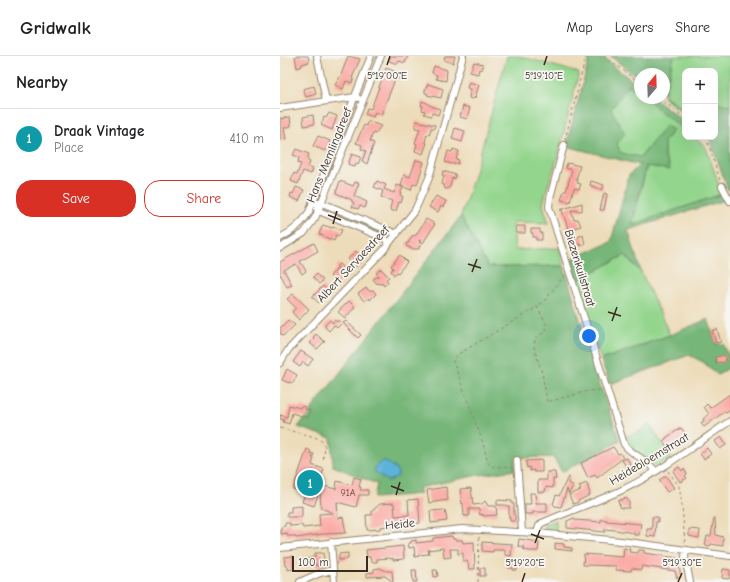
<!DOCTYPE html>
<html lang="en">
<head>
<meta charset="utf-8">
<style>
	body { margin:0; font-family:"Comic Neue",sans-serif; background:#f6f6f6; color:#202124 }
	.controls { position:absolute; right:12px; top:12px; display:grid; overflow:hidden; border-radius:8px; box-shadow:0 4px 16px #0002 }
	.controls button { width:36px; height:36px; display:grid; place-items:center; padding:0; border:0; border-bottom:1px solid #e0e0e0; background:#fff; color:#202124; font:20px sans-serif }
	.compass { position:absolute; left:354px; top:12px; width:36px; height:36px; border-radius:50%; background:#fff; box-shadow:0 4px 16px #0002; rotate:19deg }
	.scale { position:absolute; left:12px; bottom:10px; width:76px; box-sizing:border-box; padding-left:4px; border:2px solid #3b2a1e; border-top:0; font-size:11px; line-height:14px; white-space:nowrap; color:#3b2a1e; -webkit-text-stroke:3px #f6f6f2; paint-order:stroke }
	.you { position:absolute; left:309px; top:280px; width:14px; height:14px; margin:-10px; border:3px solid #fff; border-radius:50%; background:#1a73e8; box-shadow:0 0 0 6px #1a73e833 }
	.badge { display:grid; place-items:center; width:26px; height:26px; border-radius:50%; background:#d93025; color:#fff; font-size:13px; font-weight:700 }
	.pin { position:absolute; translate:-50% -50%; border:2px solid #fff; box-shadow:0 1px 4px #0006 }
	.list { margin:0; padding:0; list-style:none }
	h2 { display:flex; justify-content:space-between; align-items:center; height:52px; margin:0; padding:0 16px; font-size:17px }
	h2 small { font-size:13px; font-weight:400; color:#757577 }
	.list li { display:grid; grid-template-columns:26px 1fr auto; gap:12px; align-items:center; box-sizing:border-box; height:60px; padding:0 16px; border-top:1px solid #e0e0e0 }
	.list b { display:block; font-size:15px; white-space:nowrap }
	.list p { margin:0; font-size:13px; white-space:nowrap; color:#757577 }
	.list em { font-size:13px; font-style:normal; color:#757577 }
	.actions { display:flex; gap:8px; padding:12px 16px }
	.actions a { flex:1; padding:9px 0; border:1px solid #d93025; border-radius:16px; text-align:center; font-size:14px; color:#d93025 }
	.actions .main { background:#d93025; color:#fff }
	.map { position:relative; flex:none; width:450px; height:526px; overflow:hidden }
	header { display:flex; align-items:center; gap:24px; box-sizing:border-box; height:56px; padding:0 20px; background:#fff; border-bottom:1px solid #e0e0e0 }
	header strong { font-size:19px }
	nav { display:flex; gap:22px; margin-inline-start:auto; font-size:14px }
	main { display:flex }
	aside { flex:1; background:#fff }
	.map>svg:first-child { display:block }
	.green { fill:#93d58c; stroke:#678055 }
	.forest { fill:#76b678; stroke:#58704b }
	.water { fill:#5bb2d8; stroke:#4b6e7b }
	.building { fill:#fca6a1 }
	.lines { fill:none; stroke-linecap:round; stroke-linejoin:round }
	.minor-casing { stroke:#94836c; stroke-width:8 }
	.path { stroke:#94836c; stroke-width:1; stroke-dasharray:3 3; stroke-linecap:butt }
	.minor { stroke:#fff; stroke-width:6 }
	.ticks { fill:none; stroke:#3b2a1e; stroke-width:1.5 }
	.labels { text-anchor:middle; stroke-width:3.5; stroke-linejoin:round; paint-order:stroke }
	.number-label { font-size:10px; fill:#6b493f }
	.street-label { font-size:12px; fill:#3b2a1e; stroke:#f6f6f2 }
	.ticks-label { font-size:10px; text-anchor:middle; fill:#3b2a1e; stroke:#f6f6f2; stroke-width:3.5; stroke-linejoin:round; paint-order:stroke }
</style>
</head>
<body>
<header>
<strong>Gridwalk</strong>
<nav><a>Map</a><a>Layers</a><a>Share</a></nav>
</header>
<main>
<aside>
<h2>Nearby<small></small></h2>
<ul class="list">
<li><span class="badge" style="background:#0f9aa8">1</span><div><b>Draak Vintage</b><p>Place</p></div><em>410 m</em></li>
</ul>
<div class="actions"><a class="main">Save</a><a>Share</a></div>
</aside>
<div class="map">
<svg width="450" height="526" viewBox="0 0 450 526">
	<rect width="100%" height="100%" fill="#f6f6f2"/>
	<filter id="ink" filterUnits="userSpaceOnUse"><feTurbulence type="fractalNoise" baseFrequency=".025" numOctaves="2"/><feDisplacementMap in="SourceGraphic" scale="8" xChannelSelector="R" yChannelSelector="G"/><feConvolveMatrix kernelMatrix="1 2 1 2 8 2 1 2 1" color-interpolation-filters="sRGB"/></filter>
	<filter id="wash" filterUnits="userSpaceOnUse"><feTurbulence type="fractalNoise" baseFrequency=".012" numOctaves="4" result="noise"/><feDisplacementMap in="SourceGraphic" scale="16" xChannelSelector="R" yChannelSelector="G"/><feGaussianBlur stdDeviation="0.9" result="paint"/><feColorMatrix in="noise" values="0 0 0 0 0 0 0 0 0 0 0 0 0 0 0 0 0 1.4 0 .05"/><feComposite in="paint" operator="in"/></filter>
	<g filter="url(#wash)">
		<rect width="100%" height="100%" fill="#eddcb9"/>
		<path class="green" d="M227 0H239L299 17 278 100 266 136 263 149 269 167 233 166 235 194 279 192 284 210 208 211 181 160 194 120Z
			M394 0H450V49L435 47V15H405V55L384 39Z
			M349 28 360 37V42H367L405 74V81H413L426 91 442 138 352 169 367 110 390 113 384 99V86L367 93 361 101 348 99 340 96 337 88 341 82 331 53Z
			M45 151H47L108 177V180L107 181 44 154Z
			M345 199 361 216 390 279 321 304 296 225Z
			M370 368 391 402 378 410 374 409 348 390 344 381 359 376Z
			M276 464V474H264L263 472 265 468Z"/>
		<path class="forest" d="M310 0H321L360 31V37L349 29 331 53 345 78 341 82 337 88 340 96 348 99 361 101 386 69 393 74 384 86V99L390 114 366 110 352 169 442 138 445 144 348 174 361 216 345 199 296 225 292 209 289 204 331 186 349 119 360 109 286 90Z
			M330 0H394L384 39 405 55V58L384 42V18H360V23Z
			M367 42H374L405 66V74L380 55Z
			M435 47 450 49V133L448 134 429 81H435Z
			M181 160 208 211 284 210 315 315 340 385 282 416 273 401 235 402V414L193 420 138 432 140 438 94 442 97 428 53 410 51 382 18 371Z
			M428 263 436 288H443L450 303V311L438 319 423 306 409 299 330 328 321 304 390 279Z"/>
		<path class="water" d="M104 404 115 412 118 416V420L111 424 107 425 94 415C95 410 96 408 101 407Z"/>
		<g id="blocks">
			<path class="building" d="M15 0H28L29 6 22 8V10L17 12Z
				M68 0 80 3 72 22 74 23 72 27 66 25 63 33 55 29 61 19Z
				M111 0H128L125 7 119 5 117 8 109 5Z
				M165 0H175L173 7 166 5 164 3Z
				M194 6 203 8 202 14 199 13 198 18 190 16Z
				M154 10 167 14 166 25 156 23 157 19 152 17Z
				M106 12 124 19 122 24 116 21 101 59 95 56 93 61 85 58 87 52 91 53Z
				M189 26 199 29 195 42H194L193 43 189 42 191 33 187 32Z
				M148 28 163 33 161 42 147 39 148 38 145 37V34Z
				M34 30 36 38 26 41 23 33Z
				M142 45 147 47 151 50 160 53 158 59 152 57 151 60 144 58 145 55 142 54 143 50H141Z
				M183 50 190 52 187 63 180 61Z
				M49 57 57 60 52 74 41 69 44 61 46 62Z
				M33 59 34 68 24 70 23 61Z
				M10 61 11 70 4 72 6 83 0 84V62H2L3 64V62Z
				M88 65 101 70 95 78 93 77 90 85 94 87 87 108 82 105 86 95 81 93 82 89 76 87 84 69 86 70Z
				M136 65 155 69 154 73 151 72 149 79 147 78 145 86 147 87 143 98 135 95 137 88 135 87 140 73 135 72Z
				M175 72 185 75 182 86 172 83Z
				M38 80 50 85 45 95 33 90Z
				M16 93 29 98 27 104 30 106 28 111 33 113 31 118 23 115 18 128 11 125 14 117 17 118 21 108 18 107 19 101 13 99Z
				M173 93 179 95 176 103 179 104 178 108 175 107V108H172L165 106 168 95 172 96Z
				M72 98 81 101 78 108 76 107 75 111 68 108Z
				M136 104 144 106 137 129 133 128 131 134 121 130 124 119 130 121Z
				M287 107 300 110 296 124H298L297 127 301 128 299 133 294 132 290 146 281 144 284 135H286L292 114 286 112Z
				M163 115 176 119 175 123 172 122 170 131 167 133H165L164 129 162 128 164 120 162 119Z
				M60 125 73 130 75 126 79 127 74 140 87 146 85 152 80 150 78 153 72 151 74 147 72 146V144L56 137Z
				M97 125 106 129 104 133 114 137 117 129 123 131 120 139 123 141 121 147 119 146 116 155H111L110 152 112 145 101 141 103 135 94 131Z
				M311 125 324 129 322 134 310 129Z
				M16 131 24 134 19 145 10 141 11 137 13 138Z
				M324 137 327 138 324 154H320Z
				M156 140 166 145 163 151 161 150 158 156 149 151Z
				M302 147V155L291 154 294 164 298 163 301 170 294 172 295 174 289 176 282 154H280Z
				M146 163 155 168 143 187 139 184 141 190H139V193H130V191H127L126 187H129V185L133 179 134 180 136 179Z
				M43 169 52 172 53 171 62 174 59 180 56 179 54 185 39 178Z
				M236 170H245V177H236Z
				M251 173H260V177H262V184H256V181H253V177H251Z
				M303 179 305 188 301 190 300 188 293 190 291 183Z
				M34 187 38 195 20 205 26 215 22 218 16 208 4 214 12 229 7 231 1 219 0 220V206Z
				M76 195 84 203 75 212 68 203Z
				M120 199 127 206 118 217 117 216 114 219 111 215 113 212 111 210Z
				M59 208 67 215 56 226 50 220 58 212 56 211Z
				M101 213 109 221 106 223 108 226 104 230 102 227 101 228 96 227 93 223 99 220 96 217Z
				M36 218 43 224 39 228 33 221Z
				M43 230 49 236 39 247 32 241Z
				M86 232 91 236 93 234 96 238 90 244 89 242 84 245 78 238Z
				M13 238 29 253 19 264 12 256 16 252 7 243Z
				M69 245 75 251 65 262 58 256Z
				M8 264 15 269 3 280 0 277V272Z
				M50 264 53 267 55 264 57 266 59 264 62 267 57 272 54 269 49 275 44 270Z
				M66 265 81 279 78 282 63 267Z
				M437 273 441 286 436 287 432 275Z
				M36 278 45 286H44L37 293 30 287 34 283 33 282Z
				M21 295 33 303 28 310 23 306 20 311 13 306Z
				M445 299 446 306 436 307 435 301Z
				M7 313 17 319 13 327 9 326V327L2 324Z
				M450 338V354L446 357 444 356 424 371 421 367 424 365 423 363 429 358 424 351 427 348 430 352Z
				M9 349 20 352 21 350 25 351V353L30 354 28 362 12 357 9 368 3 366 4 364 0 363V359L7 361Z
				M401 372 408 381 390 395 383 385 386 383V382Z
				M441 381 446 389 440 393 435 385Z
				M333 391 338 398 340 397 343 402 317 422 315 419 308 422 301 407Z
				M427 392 431 398 424 403 420 398Z
				M27 393 31 395 30 397 34 398 32 402H34L32 409 44 413 41 422 45 424 43 430 56 433 57 425 72 429 74 421 81 423 79 431H81L80 434H88V439H79L76 451 57 446 58 462 63 461 66 477 43 478 16 482 15 480H7V477L1 478V471L5 470V467H10V470L22 469 23 472 40 470 39 458 53 457 41 452 40 434 34 450 22 446 25 437 13 433Z
				M347 402 352 411 348 414 342 404Z
				M262 404V416H254V414L250 415V411L247 412 246 405Z
				M399 411 402 415 404 413 407 418 405 420 407 422 400 426 393 415Z
				M267 416H275L276 423H273V432L266 431 265 436H258V424H267Z
				M386 420 394 432 387 436 379 424Z
				M288 421 290 422 288 427 293 429 289 438 287 433 281 451 275 450 273 448 276 439 279 440Z
				M307 427 310 439 298 445V446L293 448 289 439 301 434 299 430Z
				M166 431 168 444 149 447 147 434Z
				M191 432 193 449 202 448 205 445 208 450H216L217 459 203 460V458L200 459 199 453H189V460H184L183 447 182 448 180 433Z
				M250 437H255L256 447H267V456H253V458H245V448H251Z
				M346 442 349 446V452H341L338 445Z
				M138 443 140 467 128 468V470L119 471V469L100 471V473L87 474 86 459H92V455L100 448 114 447 115 460 129 459 128 444Z
				M217 444 232 445V448H234V459H235V465H230V462H229V450H226V449H217Z
				M22 450V461H7V456H11V451Z
				M165 454 167 465 151 467 150 455Z
				M372 461H378V466H376L375 481 367 480V473H372Z
				M294 462V464L309 465 321 466V463L327 464 326 465 361 468 359 479H354V477L335 474 325 473V476L287 472V465Z
				M434 462H435L436 479 443 481V490L431 488 430 490 425 489 427 480H431Z
				M409 473 420 474 419 482 409 480Z
				M172 480 173 483H175V484H182L183 487 194 486 195 513H189L188 507 187 505H183V497L178 498V493H170L171 501 164 502 163 492 148 494 149 498 139 499V500L135 501 134 491 129 492 128 487H131V485L136 484V487L153 485V482Z
				M239 483 259 486 258 495H249L243 493 244 491 238 490Z
				M202 486 232 488 231 500 225 499V494H213V496L202 495Z
				M275 487 284 488V491L292 492V495L275 493Z
				M123 490 124 503 113 504V502L110 503V502L97 503V506H91L90 501H87L86 494Z
				M344 492 350 493 349 496 358 497 359 494H364V497L397 502 401 521 397 522 395 515 362 510 361 514 352 512 351 515 336 514V510L303 509 304 498 343 501Z
				M35 497H43L45 509 36 510 35 505 28 503 35 500Z
				M68 497V503L59 504V498Z
				M13 500V513L8 514V510H5L4 501Z
				M228 504 238 505 237 514H233V512H228Z
				M100 512 106 515H112L113 526 105 520 87 521V517L94 516V513Z
				M200 512H205V520H200Z
				M443 513 450 514V522L448 523 442 522Z
				M132 514H136L137 526H133Z
				M153 514H157L158 520 154 521Z"/>
		</g>
	</g>
	<g filter="url(#ink)">
		<use href="#blocks" fill-opacity="0" stroke="#94836c" stroke-width="1"/>
		<g class="lines">
			<defs>
				<path id="minor" d="M37 0 46 45
					M0 52 75 41 78 42
					M284 89 270 142 269 151 344 388C352 400 368 403 375 415
					M442 130 450 145
					M32 147H42L117 178
					M37 153 39 155 104 182 109 187
					M0 182C12 176 22 168 29 156L91 0
					M0 192 24 177 35 162 101 0
					M0 307 8 294 103 195 135 154 149 122 183 0
					M237 404 242 476
					M257 477 259 470 262 467C289 455 316 446 342 434 380 416 415 389 450 365
					M51 486 54 526
					M0 492 182 473 257 477 341 485 450 500
					M406 494 405 501 410 526
					M20 526 40 517 53 514"/>
			</defs>
			<use href="#minor" class="minor-casing"/>
			<path class="path" d="M324 0 360 27
				M379 42 405 62
				M426 81 440 124
				M285 84 306 0
				M285 219 266 243 257 251 266 268 265 276 255 282 254 291 262 317 267 346 308 335 322 334
				M0 372 35 381 43 386 45 392 43 405
				M233 412 211 410 208 407 203 387 173 305 177 299 257 251
				M388 415 399 430 402 449 405 488
				M198 526 199 480"/>
			<use href="#minor" class="minor"/>
		</g>
	</g>
	<path class="ticks" d="M107 9 110 0M264 9 267 0M48 159 61 164M53 168 57 155M188 208 201 212M192 216 197 203M328 256 341 260M332 265 337 251M111 430 124 435M116 439 120 426M251 478 264 483M255 487 260 474M242 526 245 517M398 526 402 517"/>
	<g class="labels">
		<g class="number-label">
			<text x="68" y="440">91A</text>
		</g>
		<g class="street-label">
			<text transform="translate(49 99) rotate(-68)" y="4">Hans Memlingdreef</text>
			<text transform="translate(73 208) rotate(-47)" y="4">Albert Servaesdreef</text>
			<text transform="translate(300 212) rotate(73)" y="4">Biezenkuilstraat</text>
			<text transform="translate(369 403) rotate(-31)" y="4">Heidebloemstraat</text>
			<text transform="translate(120 468) rotate(-6)" y="4">Heide</text>
		</g>
	</g>
	<g class="ticks-label">
		<text x="264" y="23">5°19'10"E</text>
		<text x="107" y="23">5°19'00"E</text>
		<text x="245" y="510">5°19'20"E</text>
		<text x="402" y="510">5°19'30"E</text>
	</g>
</svg>
<div class="controls">
<button>+</button>
<button>−</button>
</div>
<svg class="compass" viewBox="-18 -18 36 36"><path d="M0-13l5 13h-10z" fill="#e53935"/><path d="M0 13l5-13h-10z" fill="#757577"/></svg>
<div class="scale">100 m</div>
<div class="you"></div>
<div class="pin badge" style="left:30px;top:427px;background:#0f9aa8">1</div>
</div>
</main>
</body>
</html>
